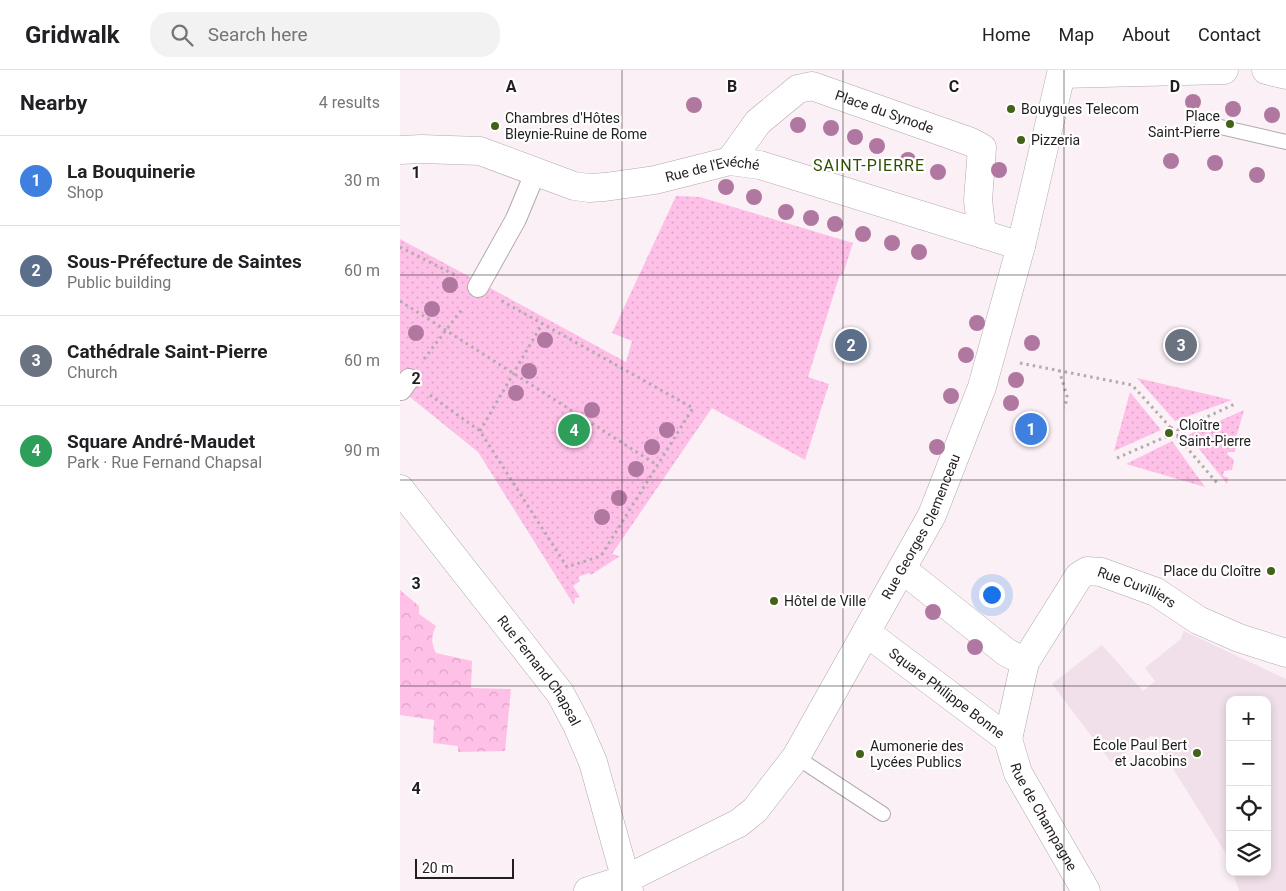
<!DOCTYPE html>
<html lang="en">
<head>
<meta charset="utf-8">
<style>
	body { margin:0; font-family:Roboto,sans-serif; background:#f2f2f2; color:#202124 }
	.controls { position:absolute; right:15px; bottom:15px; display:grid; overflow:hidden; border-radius:10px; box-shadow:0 2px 8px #0003 }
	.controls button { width:45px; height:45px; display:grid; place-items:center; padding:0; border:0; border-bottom:1px solid #e0e0e0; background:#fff; color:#202124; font:25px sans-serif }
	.scale { position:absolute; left:15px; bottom:12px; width:99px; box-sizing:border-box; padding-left:5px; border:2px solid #221e20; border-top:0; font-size:14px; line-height:18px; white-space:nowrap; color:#221e20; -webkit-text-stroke:4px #fff; paint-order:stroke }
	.you { position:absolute; left:591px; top:524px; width:18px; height:18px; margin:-12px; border:4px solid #fff; border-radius:50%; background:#1a73e8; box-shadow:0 0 0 8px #1a73e833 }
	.badge { display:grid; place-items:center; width:32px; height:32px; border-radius:50%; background:#416217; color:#fff; font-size:16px; font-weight:700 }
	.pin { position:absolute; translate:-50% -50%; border:2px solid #fff; box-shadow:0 1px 5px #0006 }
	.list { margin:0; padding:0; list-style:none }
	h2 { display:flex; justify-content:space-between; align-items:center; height:65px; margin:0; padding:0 20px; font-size:21px }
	h2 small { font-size:16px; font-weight:400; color:#757577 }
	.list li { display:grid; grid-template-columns:32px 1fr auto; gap:15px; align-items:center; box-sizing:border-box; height:90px; padding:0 20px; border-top:1px solid #e0e0e0 }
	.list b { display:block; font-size:19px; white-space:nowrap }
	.list p { margin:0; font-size:16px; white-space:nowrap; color:#757577 }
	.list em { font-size:16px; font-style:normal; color:#757577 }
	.icon { flex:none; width:28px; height:28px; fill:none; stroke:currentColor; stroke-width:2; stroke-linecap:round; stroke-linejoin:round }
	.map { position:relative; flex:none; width:886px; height:821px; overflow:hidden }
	header { display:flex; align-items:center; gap:30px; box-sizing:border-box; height:70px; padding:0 25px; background:#fff; border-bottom:1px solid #e0e0e0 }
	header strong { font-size:24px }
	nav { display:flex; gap:28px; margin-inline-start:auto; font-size:18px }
	.search { width:350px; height:45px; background:#f2f2f2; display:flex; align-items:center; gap:12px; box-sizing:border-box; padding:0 18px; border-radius:20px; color:#757577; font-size:19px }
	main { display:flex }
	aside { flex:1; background:#fff }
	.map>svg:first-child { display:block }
	.built { fill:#f1e0ea }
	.forest { fill:url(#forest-crowns) }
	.park { fill:url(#park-dots) }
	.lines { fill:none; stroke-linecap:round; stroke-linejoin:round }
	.service-casing { stroke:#b2a9ae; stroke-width:16 }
	.pedestrian-casing { stroke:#b2a9ae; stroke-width:22 }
	.minor-casing { stroke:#b2a9ae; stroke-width:29 }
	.path { stroke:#b3abaf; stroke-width:3; stroke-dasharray:2.5 4; stroke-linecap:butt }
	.service { stroke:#fff; stroke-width:14 }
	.pedestrian { stroke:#fff; stroke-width:20 }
	.minor { stroke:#fff; stroke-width:28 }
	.tree { fill:#b078a1 }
	.grid { fill:none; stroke:#221e20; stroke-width:1; stroke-opacity:0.55 }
	.poi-dot { fill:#416217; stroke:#fff; stroke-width:2 }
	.labels { text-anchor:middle; stroke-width:4.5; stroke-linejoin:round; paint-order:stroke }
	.poi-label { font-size:14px; fill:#221e20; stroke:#fff; text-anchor:start }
	.street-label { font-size:14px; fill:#221e20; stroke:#fff }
	.quarter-label { font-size:16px; letter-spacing:1px; fill:#304d05; stroke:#fff }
	.grid-label { font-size:16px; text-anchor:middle; font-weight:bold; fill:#221e20; stroke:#fff; stroke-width:4.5; stroke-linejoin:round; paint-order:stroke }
</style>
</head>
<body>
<header>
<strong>Gridwalk</strong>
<div class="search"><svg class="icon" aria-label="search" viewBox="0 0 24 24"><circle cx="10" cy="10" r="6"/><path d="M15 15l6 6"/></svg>Search here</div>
<nav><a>Home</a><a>Map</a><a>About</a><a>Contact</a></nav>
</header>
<main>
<aside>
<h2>Nearby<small>4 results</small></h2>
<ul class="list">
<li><span class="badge" style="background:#3f7fe0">1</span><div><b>La Bouquinerie</b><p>Shop</p></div><em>30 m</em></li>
<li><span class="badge" style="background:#5c6f8a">2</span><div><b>Sous-Préfecture de Saintes</b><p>Public building</p></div><em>60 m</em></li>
<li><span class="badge" style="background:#6b7280">3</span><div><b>Cathédrale Saint-Pierre</b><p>Church</p></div><em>60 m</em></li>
<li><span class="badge" style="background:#2e9e5b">4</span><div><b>Square André-Maudet</b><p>Park · Rue Fernand Chapsal</p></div><em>90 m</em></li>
</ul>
</aside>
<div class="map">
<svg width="886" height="821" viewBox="0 0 886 821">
	<defs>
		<pattern id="forest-crowns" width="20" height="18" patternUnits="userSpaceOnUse" patternTransform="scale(1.25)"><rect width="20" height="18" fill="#ffc0e8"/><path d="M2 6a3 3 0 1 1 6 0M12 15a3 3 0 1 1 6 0" fill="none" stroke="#daa5c7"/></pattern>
		<pattern id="park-dots" width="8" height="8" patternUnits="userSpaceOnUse" patternTransform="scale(1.25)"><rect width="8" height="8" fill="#ffc0e8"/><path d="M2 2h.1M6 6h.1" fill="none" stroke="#daa5c7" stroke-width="1.8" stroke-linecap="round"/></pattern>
	</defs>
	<rect width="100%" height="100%" fill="#faf0f6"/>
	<path class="built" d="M784 561 886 609V821H839L833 802H867V630H830V790L752 665 711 692 652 614 702 575 743 621 755 611 745 598 782 568 781 567Z"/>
	<path class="forest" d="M0 520 19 536V544L36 556C31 565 31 574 36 583L72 591 71 618 111 619 105 681 58 682V676L33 673 34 650 0 645Z"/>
	<path class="park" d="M276 126 300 127 453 173 443 204H440L408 307 429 314 405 390 312 338 212 484 220 486 191 505 189 503 178 507 180 511 173 516 180 527 175 528 174 535 78 382 0 319V169L226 292 232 271 212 263Z
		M737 308 832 330 775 351Z
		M730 322 761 360 714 381Z
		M844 340 836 368 838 369 835 382H828L827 384 834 390 832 400 824 401 823 406 828 408 827 414 788 365Z
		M772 371 805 417 726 394Z"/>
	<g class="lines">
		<defs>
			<path id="service" d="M803 53 886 72
				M396 687 483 744"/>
			<path id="pedestrian" d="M78 217 116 149 136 101
				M1 320 9 309"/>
			<g id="minor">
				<path d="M866 0 886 5"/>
				<path id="s1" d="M0 80 21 79 80 81 174 116 189 118 205 117 255 110 330 91 360 95 621 176"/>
				<path id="s2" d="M330 91 358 52 398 19 412 16 571 72 582 78 578 130 582 164"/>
				<path id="s3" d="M0 419 160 623 177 655 193 692 229 821"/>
				<path id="s4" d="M467 563 608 669 625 592 606 582 502 499"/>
				<path id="s5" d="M625 592 679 506 687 501 701 502 756 522 798 550 839 568 886 583"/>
				<path id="s6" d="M608 669 618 703 686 821"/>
				<path id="s7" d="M188 821 226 809 339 753 355 740 396 687 532 445 582 317 621 176 661 4 824 0"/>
			</g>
		</defs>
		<use href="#service" class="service-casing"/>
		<use href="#pedestrian" class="pedestrian-casing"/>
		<use href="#minor" class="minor-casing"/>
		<path class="path" d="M0 177 55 205
			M0 231 257 395
			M24 289 63 238
			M620 293 732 315 771 358
			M659 300 667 326 665 338
			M30 325 80 361 167 497 201 486 293 338 100 230
			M778 360 835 334
			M80 361 142 254
			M777 366 817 413
			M717 388 770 365 773 367 777 366 779 364 778 360 775 358H771L769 361 770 365"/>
		<use href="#service" class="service"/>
		<use href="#pedestrian" class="pedestrian"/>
		<use href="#minor" class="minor"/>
	</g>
	<g class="tree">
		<circle cx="793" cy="32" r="8"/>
		<circle cx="294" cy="35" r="8"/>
		<circle cx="833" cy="39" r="8"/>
		<circle cx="872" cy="45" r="8"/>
		<circle cx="398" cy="55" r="8"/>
		<circle cx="431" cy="58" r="8"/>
		<circle cx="455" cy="67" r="8"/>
		<circle cx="477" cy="76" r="8"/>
		<circle cx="508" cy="90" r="8"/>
		<circle cx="771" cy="91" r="8"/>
		<circle cx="815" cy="93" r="8"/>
		<circle cx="599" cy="100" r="8"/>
		<circle cx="538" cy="102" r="8"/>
		<circle cx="857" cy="105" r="8"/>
		<circle cx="326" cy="117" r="8"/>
		<circle cx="354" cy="127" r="8"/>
		<circle cx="386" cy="142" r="8"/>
		<circle cx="411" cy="148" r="8"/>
		<circle cx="435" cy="154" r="8"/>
		<circle cx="463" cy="164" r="8"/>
		<circle cx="492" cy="173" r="8"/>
		<circle cx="519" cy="182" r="8"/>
		<circle cx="50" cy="215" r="8"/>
		<circle cx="32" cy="239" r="8"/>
		<circle cx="577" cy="253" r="8"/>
		<circle cx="16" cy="263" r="8"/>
		<circle cx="145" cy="270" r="8"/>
		<circle cx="632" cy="273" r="8"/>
		<circle cx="566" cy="285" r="8"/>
		<circle cx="129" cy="301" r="8"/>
		<circle cx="616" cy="310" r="8"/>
		<circle cx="116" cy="323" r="8"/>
		<circle cx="551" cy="326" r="8"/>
		<circle cx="611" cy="333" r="8"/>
		<circle cx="192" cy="340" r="8"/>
		<circle cx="267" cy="360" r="8"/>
		<circle cx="176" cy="364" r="8"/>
		<circle cx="252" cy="377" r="8"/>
		<circle cx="537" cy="377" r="8"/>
		<circle cx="236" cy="399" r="8"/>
		<circle cx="219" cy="428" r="8"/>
		<circle cx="202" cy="447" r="8"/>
		<circle cx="533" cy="542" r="8"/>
		<circle cx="575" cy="577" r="8"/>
	</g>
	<path class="grid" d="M222 0V821M443 0V821M664 0V821M0 205H886M0 410H886M0 616H886"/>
	<g class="poi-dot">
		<circle cx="611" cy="39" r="5"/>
		<circle cx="830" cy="54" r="5"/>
		<circle cx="95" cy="56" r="5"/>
		<circle cx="621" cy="70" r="5"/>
		<circle cx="769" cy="363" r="5"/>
		<circle cx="871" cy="501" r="5"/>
		<circle cx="374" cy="531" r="5"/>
		<circle cx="797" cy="683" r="5"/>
		<circle cx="460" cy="684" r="5"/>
	</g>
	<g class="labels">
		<g class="poi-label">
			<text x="621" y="44">Bouygues Telecom</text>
			<text x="820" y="51" text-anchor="end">Place<tspan x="820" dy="16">Saint-Pierre</tspan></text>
			<text x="105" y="53">Chambres d'Hôtes<tspan x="105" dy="16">Bleynie-Ruine de Rome</tspan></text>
			<text x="631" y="75">Pizzeria</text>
			<text x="779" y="360">Cloître<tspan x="779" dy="16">Saint-Pierre</tspan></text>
			<text x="861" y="506" text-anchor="end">Place du Cloître</text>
			<text x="384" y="536">Hôtel de Ville</text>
			<text x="787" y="680" text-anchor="end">École Paul Bert<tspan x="787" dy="16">et Jacobins</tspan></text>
			<text x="470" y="681">Aumonerie des<tspan x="470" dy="16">Lycées Publics</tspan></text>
		</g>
		<g class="street-label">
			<text dy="5" stroke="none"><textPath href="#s2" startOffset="191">Place du Synode</textPath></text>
			<text dy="5" stroke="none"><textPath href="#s1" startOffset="321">Rue de l'Evéché</textPath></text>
			<text dy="5" stroke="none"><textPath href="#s7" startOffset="516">Rue Georges Clemenceau</textPath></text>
			<text dy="5" stroke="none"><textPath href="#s5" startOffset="164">Rue Cuvilliers</textPath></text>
			<text dy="5" stroke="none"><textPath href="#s3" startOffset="229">Rue Fernand Chapsal</textPath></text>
			<text dy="5" stroke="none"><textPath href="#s4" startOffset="100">Square Philippe Bonne</textPath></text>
			<text dy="5" stroke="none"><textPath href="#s6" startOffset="86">Rue de Champagne</textPath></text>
		</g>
		<g class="quarter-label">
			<text x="469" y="101">SAINT-PIERRE</text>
		</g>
	</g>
	<g class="grid-label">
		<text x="111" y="22">A</text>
		<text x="332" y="22">B</text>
		<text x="554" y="22">C</text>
		<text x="775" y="22">D</text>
		<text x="16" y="108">1</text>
		<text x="16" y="314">2</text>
		<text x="16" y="519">3</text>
		<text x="16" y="724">4</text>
	</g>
</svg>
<div class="controls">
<button>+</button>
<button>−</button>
<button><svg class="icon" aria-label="locate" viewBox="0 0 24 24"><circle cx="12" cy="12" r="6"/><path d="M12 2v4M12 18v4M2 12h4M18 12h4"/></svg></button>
<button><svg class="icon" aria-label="layers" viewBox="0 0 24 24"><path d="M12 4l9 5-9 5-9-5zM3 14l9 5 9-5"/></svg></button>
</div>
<div class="scale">20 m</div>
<div class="you"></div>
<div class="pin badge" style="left:631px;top:359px;background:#3f7fe0">1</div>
<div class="pin badge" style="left:451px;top:275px;background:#5c6f8a">2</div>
<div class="pin badge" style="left:781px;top:275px;background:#6b7280">3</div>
<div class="pin badge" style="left:174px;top:360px;background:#2e9e5b">4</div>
</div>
</main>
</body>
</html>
